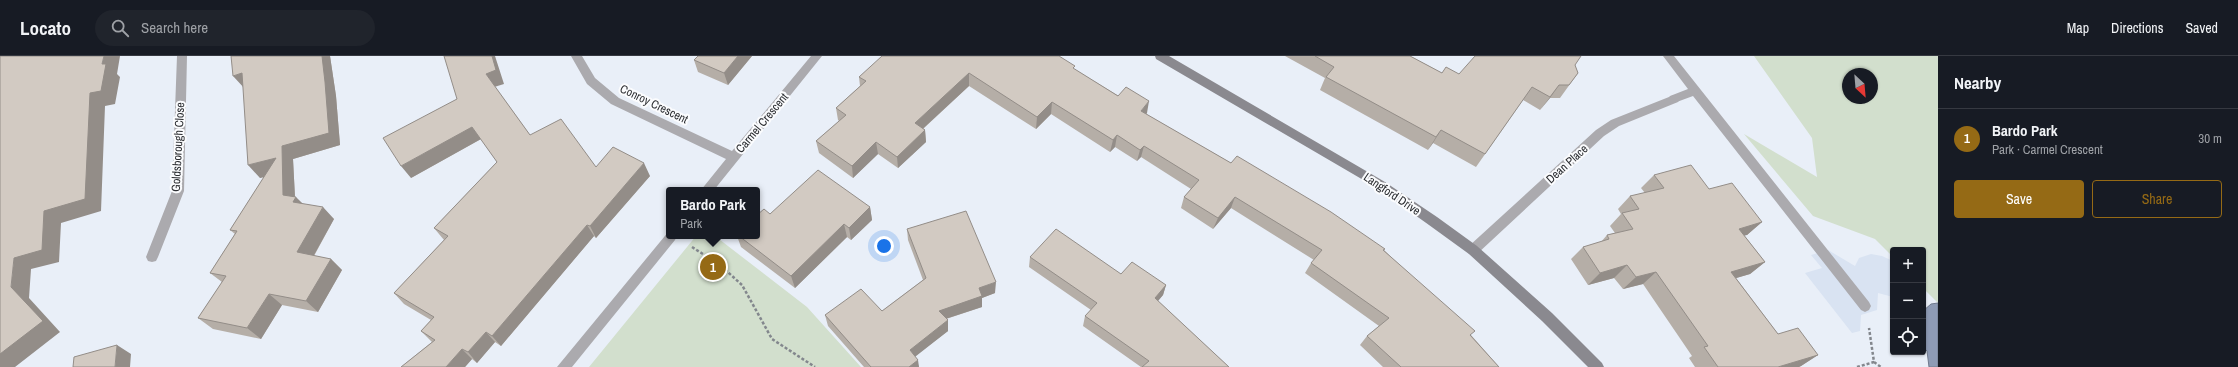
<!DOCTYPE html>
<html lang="en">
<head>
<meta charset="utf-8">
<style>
	body { margin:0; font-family:"Archivo Narrow",sans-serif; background:#20242c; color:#f1f3f6 }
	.controls { position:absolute; right:12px; bottom:12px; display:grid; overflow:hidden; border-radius:4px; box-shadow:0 1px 3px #0004 }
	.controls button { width:36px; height:36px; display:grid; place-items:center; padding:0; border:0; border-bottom:1px solid #363941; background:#171b24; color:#f1f3f6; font:20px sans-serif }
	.compass { position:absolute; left:1842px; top:12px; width:36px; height:36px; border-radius:50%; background:#171b24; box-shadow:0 1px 3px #0004; rotate:154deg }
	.you { position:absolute; left:884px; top:190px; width:14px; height:14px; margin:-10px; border:3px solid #fff; border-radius:50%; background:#1a73e8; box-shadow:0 0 0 6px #1a73e833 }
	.badge { display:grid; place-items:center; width:26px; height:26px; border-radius:50%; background:#956a15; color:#fff; font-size:13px; font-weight:700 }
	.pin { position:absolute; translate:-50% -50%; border:2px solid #fff; box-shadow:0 1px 4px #0006 }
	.popup { position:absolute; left:666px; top:131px; width:94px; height:52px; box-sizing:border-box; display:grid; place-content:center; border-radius:4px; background:#171b24; filter:drop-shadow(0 1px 3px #0005); font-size:13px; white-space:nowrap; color:#9ea1a6 }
	.popup b { font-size:15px; color:#f1f3f6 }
	.popup::after { content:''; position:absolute; left:50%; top:100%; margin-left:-8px; border:8px solid transparent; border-top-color:#171b24 }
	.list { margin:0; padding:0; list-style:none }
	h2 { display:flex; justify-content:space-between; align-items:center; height:52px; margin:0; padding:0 16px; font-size:17px }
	h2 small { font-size:13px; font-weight:400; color:#9ea1a6 }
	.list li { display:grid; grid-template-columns:26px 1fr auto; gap:12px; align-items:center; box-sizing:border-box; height:60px; padding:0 16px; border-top:1px solid #363941 }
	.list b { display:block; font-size:15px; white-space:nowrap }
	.list p { margin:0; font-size:13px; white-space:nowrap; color:#9ea1a6 }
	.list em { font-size:13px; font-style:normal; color:#9ea1a6 }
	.actions { display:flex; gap:8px; padding:12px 16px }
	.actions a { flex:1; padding:9px 0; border:1px solid #956a15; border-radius:4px; text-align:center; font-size:14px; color:#956a15 }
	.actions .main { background:#956a15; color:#fff }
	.icon { flex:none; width:22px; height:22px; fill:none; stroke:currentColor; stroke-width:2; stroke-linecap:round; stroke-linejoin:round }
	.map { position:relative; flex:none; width:1938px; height:311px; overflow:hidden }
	header { display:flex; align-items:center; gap:24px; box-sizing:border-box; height:56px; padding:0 20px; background:#171b24; border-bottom:1px solid #363941 }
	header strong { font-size:19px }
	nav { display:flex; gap:22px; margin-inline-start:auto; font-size:14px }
	.search { width:280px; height:36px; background:#20242c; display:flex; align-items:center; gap:10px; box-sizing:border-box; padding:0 14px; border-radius:22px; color:#9ea1a6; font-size:15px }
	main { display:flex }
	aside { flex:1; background:#171b24 }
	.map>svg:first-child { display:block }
	.built { fill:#d9e3f2 }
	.green { fill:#d2dfcd; fill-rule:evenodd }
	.water { fill:#8e9bb5; stroke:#707a8d }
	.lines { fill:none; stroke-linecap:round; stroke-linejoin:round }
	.path { stroke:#83878d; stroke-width:2.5; stroke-dasharray:3 2; stroke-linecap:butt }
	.lane { fill:#abaaae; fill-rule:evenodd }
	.street { fill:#abaaae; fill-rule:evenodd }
	.secondary { fill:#8a898f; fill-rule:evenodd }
	.wall { fill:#b5aea7 }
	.shaded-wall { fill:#938d88 }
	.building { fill:#d2cac2; stroke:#938d88 }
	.labels { text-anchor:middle; stroke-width:4; stroke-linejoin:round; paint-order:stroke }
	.street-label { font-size:12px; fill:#2b2d31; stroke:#fbfcfe }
</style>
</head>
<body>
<header>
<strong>Locato</strong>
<div class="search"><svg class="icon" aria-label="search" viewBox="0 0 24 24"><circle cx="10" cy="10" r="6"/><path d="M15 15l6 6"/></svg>Search here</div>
<nav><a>Map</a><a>Directions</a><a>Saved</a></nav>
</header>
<main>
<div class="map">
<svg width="1938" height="311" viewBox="0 0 1938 311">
	<rect width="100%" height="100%" fill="#e9eff8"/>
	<path class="built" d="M1828 194 1855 210 1859 202 1871 198 1882 200 1893 205V241L1878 237 1877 254 1861 259 1860 275 1852 277 1805 217 1822 212 1811 199Z"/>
	<path class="green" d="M1754 0H1938V247L1923 232V194H1893V201L1875 183 1813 160 1744 78 1817 121 1812 82ZM1848 18H1872V42H1848Z
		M696 180H715L807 251 861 311H589Z"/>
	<path class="water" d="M1938 247V311H1929L1927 295 1923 291V255L1931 248Z"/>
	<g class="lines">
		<path class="path" d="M692 191 720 209 742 229 772 283 815 311
			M1874 306 1881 311
			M1857 311 1874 306 1869 272"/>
		<path class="lane" d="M1663 0H1674L1869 246 1871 250 1869 254 1865 256 1861 254 1693 40 1674 47 1670 46 1668 43 1670 40 1688 33Z"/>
		<path class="street" d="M177 0H187L184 135 158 201 156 205 152 206 148 205 146 201 172 135Z
			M571 0H582L595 22 619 42 732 95 811 0H822L714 134H701L726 103 611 48 587 28Z
			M1674 39 1678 40 1680 43 1678 46 1619 70 1604 80 1477 198 1473 199 1469 198 1467 194 1469 190 1596 74 1611 64Z
			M669 175V180H677L675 184 572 311H557Z"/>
		<path class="secondary" d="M1155 0H1169L1385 126 1437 161 1477 190 1552 257 1602 307 1604 311H1588L1542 265 1469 198 1429 169 1377 132 1156 3Z"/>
	</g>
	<path class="wall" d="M231 0H330L336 40 340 89 293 103 295 141 303 148 334 163 314 200 331 203 342 214 318 256 282 249 261 283 213 273 198 262 222 226 210 217 235 178 230 174 264 121 260 122 243 31Z
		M698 0H752L728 29 698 16 694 4Z
		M1285 0H1410L1442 17 1459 18 1575 9 1578 17 1560 42H1550L1540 54 1523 44 1476 111 1433 87 1428 94 1320 34 1325 22Z
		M1074 13 1147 57 1146 58 1231 107 1384 194 1471 279 1499 311H1383L1360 289 1367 280 1379 270 1305 217 1311 207 1314 204 1231 152 1213 173 1181 152 1184 141 1191 133 1141 101 1137 105 1115 91 1110 96 1051 58 1036 73 969 30 923 73 925 74 926 86 898 112 878 98 853 122 819 97 816 85 839 65 838 64 836 52 860 30 859 21Z
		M504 28 495 31 530 79 596 111 650 120 596 182 594 180 501 290 495 286 477 307 472 303 465 311H401L432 286 421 275 431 264 404 248 394 237 444 184 434 172 497 106 481 83 411 122 457 43Z
		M1654 119 1709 133 1762 166 1747 179H1744L1765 206 1750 218 1736 222 1778 278 1818 299 1801 310 1799 311H1695L1689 302 1692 300 1643 228 1623 233 1614 222 1588 229 1571 203 1583 191 1601 186 1607 179 1615 177 1610 170 1621 158 1618 153 1630 140 1645 137 1641 132Z
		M870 151 872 164 851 184 847 181 795 232 741 191 737 180H757L770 158Z
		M907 173 995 237 982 242V251L946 263 948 264V275L915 300 919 311H864L828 270 825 259 882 255 923 224 908 184Z
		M1030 201 1121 218 1166 229 1163 239 1158 245 1229 311H1141L1083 270 1085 260 1091 254 1029 211Z"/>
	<path class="shaded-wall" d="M104 0H120L117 18 120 21 115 48 105 50 101 155 61 167 59 206 31 213 29 242 60 276 15 311H0V298L11 231 14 202 90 37 102 8Z
		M322 0H330L336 40 340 89 293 103 295 142 296 141 308 153 305 158 283 139V116L260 122 248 109 276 102Z
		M492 0H495L504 28 494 31 486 18Z
		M738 0H752L728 29 724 17Z
		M242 17 245 33 233 20Z
		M969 17V30L916 79 915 67Z
		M1559 29 1550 42 1540 54 1550 41Z
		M1149 45 1147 57 1138 67 1141 55Z
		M1052 46 1051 58 1036 73 1037 61Z
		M472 71 481 83 411 122 401 110Z
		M925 74 926 86 898 112 897 101Z
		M1441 74 1433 87 1428 94 1436 81Z
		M1117 79 1115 91 1110 96 1113 84Z
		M876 86 878 98 853 122 852 110Z
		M1144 90 1141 101 1137 105 1140 94Z
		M644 107 650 120 596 182 590 170Z
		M1235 141 1231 152 1213 173 1218 162Z
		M323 151 334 163 309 208 297 196Z
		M870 151 872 164 851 184 849 172Z
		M1762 166 1747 179 1725 185 1739 173Z
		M844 168 847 181 795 232 791 220Z
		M587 169 594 180 501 290 492 280Z
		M331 203 342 214 318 256 306 245Z
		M1765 206 1750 218 1716 228 1731 216Z
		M1627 209 1614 222 1588 229 1600 217Z
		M1656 216 1643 228 1623 233 1636 221Z
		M996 226 995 237 982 242V251L939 265V255L979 232Z
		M1166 229 1163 239 1152 252 1155 242Z
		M269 238 282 249 261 283 247 272Z
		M948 264V275L911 304 910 294Z
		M486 276 495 286 477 307 468 296Z
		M117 289 131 298 130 311H115Z
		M462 293 472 303 465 311H446Z
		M1818 299 1801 310 1799 311H1778Z
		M918 304 919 311H909Z"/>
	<path class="building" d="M0 0H104L102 8H106L101 35 90 37 85 143 44 155 42 194 14 202 11 231 43 265 0 298Z
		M231 0H322L325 26 329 77 282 90 283 139 296 141 293 146 323 151 297 196 331 203 306 245 269 238 247 272 198 262 226 220 210 217 237 175 230 174 276 102 248 109 242 17 233 20Z
		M444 0H492L496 14 486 18 530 79 561 63 596 111 613 91 644 107 590 170 587 169 492 280 486 276 468 296 462 293 446 311H401L435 284 421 275 434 261 394 237 448 180 434 172 497 106 472 71 401 110 383 82 457 43Z
		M698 0H738L724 17 694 4Z
		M882 0H1059L1075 10 1073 12 1118 40 1126 31 1149 45 1141 55 1231 107 1237 100 1331 156 1385 193 1383 194 1475 275 1470 279 1499 311H1401L1367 280 1389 262 1311 207 1322 194 1235 141 1218 162 1184 141 1199 124 1144 90 1140 94 1117 79 1113 84 1052 46 1037 61 969 17 915 67 925 74 897 101 876 86 852 110 816 85 846 59 836 52 866 25 859 21Z
		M1315 0H1410L1442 17 1446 11 1459 18 1475 0H1581L1575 9 1578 17 1569 29H1559L1550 41 1532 31 1485 98 1441 74 1436 81 1326 21 1334 11Z
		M1691 109 1709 133 1732 127 1762 166 1739 173 1765 206 1731 216 1778 278 1798 272 1818 299 1778 311H1718L1704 291 1708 290 1656 216 1636 221 1627 209 1600 217 1583 191 1609 183 1607 179 1633 173 1622 157 1639 153 1630 140 1664 132 1654 119Z
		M818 114 870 151 849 172 844 168 791 220 739 180H757V159L764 153 770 158Z
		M966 155 996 226 979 232 982 240 939 255 948 264 910 294 918 304 909 311H871L825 259 861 233 882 255 926 222 907 173Z
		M1056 173 1121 218 1132 206 1166 229 1155 242 1229 311H1142L1149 305 1085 260 1097 247 1030 201Z
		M117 289 115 311H73L74 301Z"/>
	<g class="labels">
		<g class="street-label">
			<text transform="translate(654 48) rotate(26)" y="4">Conroy Crescent</text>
			<text transform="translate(762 67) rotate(-50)" y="4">Carmel Crescent</text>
			<text transform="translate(178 91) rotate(-87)" y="4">Goldsborough Close</text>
			<text transform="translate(1567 108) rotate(-42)" y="4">Dean Place</text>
			<text transform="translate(1392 138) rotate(34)" y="4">Langford Drive</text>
		</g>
	</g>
</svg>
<div class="controls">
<button>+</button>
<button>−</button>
<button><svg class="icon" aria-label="locate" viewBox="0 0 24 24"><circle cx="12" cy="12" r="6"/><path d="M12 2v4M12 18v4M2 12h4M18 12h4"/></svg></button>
</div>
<svg class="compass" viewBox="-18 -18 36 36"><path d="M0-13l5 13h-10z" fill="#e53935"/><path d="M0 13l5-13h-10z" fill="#9ea1a6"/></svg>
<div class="you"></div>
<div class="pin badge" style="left:713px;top:211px">1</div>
<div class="popup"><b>Bardo Park</b>Park</div>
</div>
<aside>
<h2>Nearby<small></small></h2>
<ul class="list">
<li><span class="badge">1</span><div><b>Bardo Park</b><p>Park · Carmel Crescent</p></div><em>30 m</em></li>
</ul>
<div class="actions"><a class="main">Save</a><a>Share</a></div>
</aside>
</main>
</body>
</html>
